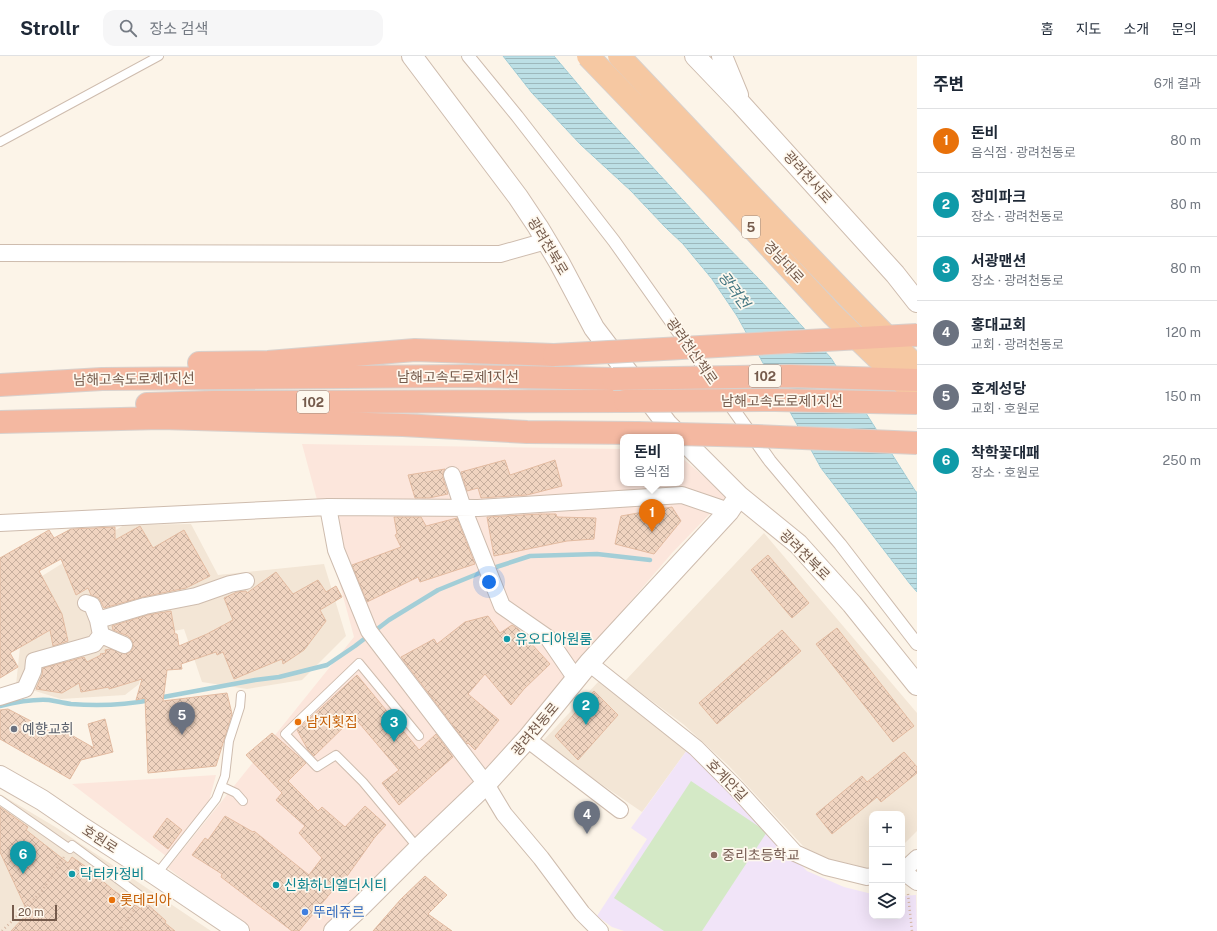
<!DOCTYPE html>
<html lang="ko">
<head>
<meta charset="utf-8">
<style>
	body { margin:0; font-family:"Public Sans","Noto Sans KR",sans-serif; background:#f6f6f7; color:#1f2937 }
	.controls { position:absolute; right:12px; bottom:12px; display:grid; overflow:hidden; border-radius:8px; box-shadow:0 4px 16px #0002 }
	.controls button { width:36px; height:36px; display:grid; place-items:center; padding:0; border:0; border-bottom:1px solid #e0e1e3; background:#fff; color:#1f2937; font:20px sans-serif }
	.scale { position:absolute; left:12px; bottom:10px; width:45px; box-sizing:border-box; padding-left:4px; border:2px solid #755b4c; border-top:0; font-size:11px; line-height:14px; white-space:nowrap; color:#755b4c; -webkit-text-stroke:3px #fef8ee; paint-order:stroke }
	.you { position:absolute; left:489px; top:526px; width:14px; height:14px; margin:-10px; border:3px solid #fff; border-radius:50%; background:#1a73e8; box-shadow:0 0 0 6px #1a73e833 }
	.badge { display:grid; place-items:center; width:26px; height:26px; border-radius:50%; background:#e27351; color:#fff; font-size:13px; font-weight:700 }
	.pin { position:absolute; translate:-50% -33px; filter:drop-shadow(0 1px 2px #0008) }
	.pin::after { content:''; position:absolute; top:21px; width:14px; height:12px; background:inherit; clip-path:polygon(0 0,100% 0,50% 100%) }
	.popup { position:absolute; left:620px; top:378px; width:64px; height:52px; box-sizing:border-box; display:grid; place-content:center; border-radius:8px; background:#fff; filter:drop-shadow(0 1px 3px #0005); font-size:13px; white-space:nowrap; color:#747a83 }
	.popup b { font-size:15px; color:#1f2937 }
	.popup::after { content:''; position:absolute; left:50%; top:100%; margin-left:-8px; border:8px solid transparent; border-top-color:#fff }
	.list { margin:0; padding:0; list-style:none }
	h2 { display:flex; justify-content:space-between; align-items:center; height:52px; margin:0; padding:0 16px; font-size:17px }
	h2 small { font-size:13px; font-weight:400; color:#747a83 }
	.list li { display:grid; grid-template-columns:26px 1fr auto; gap:12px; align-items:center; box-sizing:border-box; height:64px; padding:0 16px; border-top:1px solid #e0e1e3 }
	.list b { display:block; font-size:15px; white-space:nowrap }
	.list p { margin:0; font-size:13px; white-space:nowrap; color:#747a83 }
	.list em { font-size:13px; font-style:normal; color:#747a83 }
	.icon { flex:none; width:22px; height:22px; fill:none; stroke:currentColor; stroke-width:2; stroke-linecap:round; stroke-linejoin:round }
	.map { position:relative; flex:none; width:917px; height:875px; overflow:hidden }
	header { display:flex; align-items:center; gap:24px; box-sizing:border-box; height:56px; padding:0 20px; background:#fff; border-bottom:1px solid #e0e1e3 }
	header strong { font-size:19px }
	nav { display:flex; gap:22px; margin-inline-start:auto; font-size:14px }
	.search { width:280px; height:36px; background:#f6f6f7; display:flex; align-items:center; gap:10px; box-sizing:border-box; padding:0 14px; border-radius:12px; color:#747a83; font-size:15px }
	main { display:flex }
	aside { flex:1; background:#fff }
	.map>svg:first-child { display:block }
	.residential { fill:#f3e6d6 }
	.commercial { fill:#fce6dc }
	.education { fill:#f1e4f8 }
	.garden { fill:#d4e9c6 }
	.water { fill:url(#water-rules); stroke:#a3ced7 }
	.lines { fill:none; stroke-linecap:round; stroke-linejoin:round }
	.stream { stroke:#a3ced7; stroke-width:4.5 }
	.building { fill:url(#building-cross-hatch); stroke:#e3bba1 }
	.service-casing { stroke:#cebcae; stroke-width:10 }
	.pedestrian-casing { stroke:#cebcae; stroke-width:14 }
	.minor-casing { stroke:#cebcae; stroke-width:18 }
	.tertiary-casing { stroke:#cebcae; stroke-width:22 }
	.motorway-casing { stroke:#d8d1cd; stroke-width:24 }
	.path { stroke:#d6b7a3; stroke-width:2.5; stroke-dasharray:1 3; stroke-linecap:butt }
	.service { stroke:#fff; stroke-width:8 }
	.pedestrian { stroke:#fff; stroke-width:12 }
	.minor { stroke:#fff; stroke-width:16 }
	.tertiary { stroke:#fff; stroke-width:20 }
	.motorway { stroke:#f4b8a1; stroke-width:22 }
	.trunk-bridge-casing { stroke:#d8d1cd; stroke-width:24; stroke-linecap:butt }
	.motorway-bridge-casing { stroke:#d8d1cd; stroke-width:24; stroke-linecap:butt }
	.trunk-bridge { stroke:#f6c8a2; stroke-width:22 }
	.motorway-bridge { stroke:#f4b8a1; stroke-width:22 }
	.culture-dot { fill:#0f9aa8; stroke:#fef8ee; stroke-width:1.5 }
	.food-dot { fill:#e8710a; stroke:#fef8ee; stroke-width:1.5 }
	.worship-dot { fill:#6b7280; stroke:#fef8ee; stroke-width:1.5 }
	.education-dot { fill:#8d6e63; stroke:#fef8ee; stroke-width:1.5 }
	.shop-dot { fill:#3f7fe0; stroke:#fef8ee; stroke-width:1.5 }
	.labels { text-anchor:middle; stroke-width:3.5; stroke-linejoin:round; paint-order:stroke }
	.shield { fill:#fef8ee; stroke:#9e8a7d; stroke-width:1 }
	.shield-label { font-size:13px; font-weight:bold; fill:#755b4c }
	.street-label { font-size:14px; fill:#755b4c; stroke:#fef8ee }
	.culture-label { font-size:14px; fill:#0d838f; stroke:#fef8ee; text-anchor:start }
	.food-label { font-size:14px; fill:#c56008; stroke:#fef8ee; text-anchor:start }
	.worship-label { font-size:14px; fill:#5b616d; stroke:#fef8ee; text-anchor:start }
	.education-label { font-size:14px; fill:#785e54; stroke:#fef8ee; text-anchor:start }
	.shop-label { font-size:14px; fill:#366cbe; stroke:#fef8ee; text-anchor:start }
	.water-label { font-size:15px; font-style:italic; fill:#437681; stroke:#fef8ee }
</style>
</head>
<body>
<header>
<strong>Strollr</strong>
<div class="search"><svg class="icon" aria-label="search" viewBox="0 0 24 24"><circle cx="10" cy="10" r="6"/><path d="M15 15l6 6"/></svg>장소 검색</div>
<nav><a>홈</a><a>지도</a><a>소개</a><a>문의</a></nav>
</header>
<main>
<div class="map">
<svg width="917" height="875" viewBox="0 0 917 875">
	<defs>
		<pattern id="water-rules" width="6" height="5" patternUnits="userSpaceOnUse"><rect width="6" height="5" fill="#bcdfe5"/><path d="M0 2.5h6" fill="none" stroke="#9db8bc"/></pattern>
		<pattern id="building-cross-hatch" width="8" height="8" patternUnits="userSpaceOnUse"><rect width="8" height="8" fill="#f0d4c0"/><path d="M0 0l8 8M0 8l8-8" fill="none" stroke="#c7af9e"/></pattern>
	</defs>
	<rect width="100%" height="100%" fill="#fcf4e8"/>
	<path class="residential" d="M191 468 218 519 324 508 346 580 302 624 247 633 202 626 184 573 150 580 145 594 139 628 125 639 61 643 16 629 23 562 18 535 124 469Z
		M764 477 917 657V775L902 790V758H872V810L863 814 827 807 803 790 729 710 683 668 625 625Z
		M599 625 687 694 642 756 541 687Z
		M0 738 57 772 211 875H0Z"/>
	<path class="commercial" d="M302 388 623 393V427H681V401L727 440 672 497 472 731 324 875H250L168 812 354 581Z
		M216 719 209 745 166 800 72 728Z"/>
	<path class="education" d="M687 694 772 779 807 815 844 831 872 838V860H902V840L916 839 917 875H624L612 871 597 860 647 783 631 772Z"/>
	<path class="garden" d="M691 725 767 776 702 875H664L614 842Z"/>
	<path class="water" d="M503 0H554L598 52 706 169 761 225 831 302 916 436H917V536L910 528 821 412 737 260 712 223 683 188 666 172 631 135 581 89 532 37Z"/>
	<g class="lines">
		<path class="stream" d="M158 642 255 624 279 621 327 609 355 590 389 564 438 534 487 514 530 500 597 498 650 504
			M0 650C16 646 33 643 49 644 56 645 63 647 71 648 97 650 125 649 151 644"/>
	</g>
	<path class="building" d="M505 404 510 419 555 404 562 430 527 439 481 442 478 432 467 435 461 416Z
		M445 413 443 417V422L448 438 429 442H415L408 419Z
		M672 451 681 465 654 498 615 488 621 460Z
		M540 458H556L557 461 596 462 594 483 567 485 494 500 487 461Z
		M394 461H421L426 470 457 462 475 508 420 526 418 521 367 546 352 509 401 491 395 479 397 478Z
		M140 470 153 492 184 474 210 520 186 532 143 541 104 552 99 542 91 539 88 532 76 539 61 503 39 515 62 558 68 585 53 590 50 574 10 597 18 611 0 622V502L49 474 54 482 71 473 115 471V484Z
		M768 499 809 547 792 562 751 514Z
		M276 516 293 538 318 524 326 536 336 530 342 541 320 554 326 565 304 594 283 608 282 603 234 623 223 596 217 599 216 596 181 608 182 613 167 614 163 645 227 637 232 658 216 710 148 717 145 642 136 644 142 623 109 633V631L81 636 79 627 62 637 36 633 42 619 43 612 84 601 87 606 101 599 100 598 106 597 105 594 110 593 125 598 130 596 133 592V588L132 584 128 580 113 574 112 570 147 559 171 555 175 578H177L179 590 207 578 233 564 224 542 237 536 246 535 247 537Z
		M488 560 500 577 512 569 518 573 550 608 524 633 511 649 485 618 468 638 499 664 475 694 468 687 467 688 401 601 434 583 437 588 465 566Z
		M837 572 914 670 893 686 816 588Z
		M782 574 801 595 717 668 699 647Z
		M357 619 419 694 436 678 453 701 399 749 382 727 399 714 354 661 314 700 308 694 297 674Z
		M594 635 618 659 578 704 555 680Z
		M8 653 50 675 54 669 94 692 88 668 105 663 113 696 81 704 70 723 0 683V654Z
		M272 677 306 707 288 725 318 755 322 751 345 771 365 750 386 769 375 781 345 823 343 822 299 875H292L221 821 222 818 192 799 205 782 208 784 225 760 253 776 254 775 309 819 322 802 299 777 305 770 276 744 282 737 246 699Z
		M904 696 917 711V717L881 746 877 741 832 778 816 758 862 720 867 726Z
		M0 751 28 771 26 774 68 807 72 801 89 813 113 834 141 853 145 846 166 865 165 867 175 875H11L28 857 0 796Z
		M167 762 182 774 168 793 153 781Z
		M425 820 447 839 428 858 452 875H373L401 843Z"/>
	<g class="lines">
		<defs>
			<path id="service" d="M0 86 159 0
				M221 730 236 737 243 745
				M0 744 70 793
				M72 789 142 841
				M418 792 363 726 336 699 317 711 285 678 359 607 419 680
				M156 819 216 743 225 720 229 685 240 651 241 639"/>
			<path id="pedestrian" d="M468 0 517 60 614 185 770 405 840 488 917 588"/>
			<path id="minor" d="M0 197 500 198 546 185
				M452 419 463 452 502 550 548 582 576 623
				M328 451 336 494 369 575 486 728 504 758 541 802 582 857 600 875
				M0 467 328 451 478 452 682 439 729 455
				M86 547 92 549 98 564
				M101 579 124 589
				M589 607 696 692 736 732 795 797 826 811 867 821 872 820
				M0 641 25 633 33 615 34 605 94 588 101 579 98 564 145 550 196 540 230 528 246 525
				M527 683 620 754
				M902 815 917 826
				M903 815 917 802"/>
			<path id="tertiary" d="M412 0 518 141 538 171 559 206 594 272 667 368 680 381
				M695 0 741 48 895 218 917 246
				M722 0 738 39
				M681 382 739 440 798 488 852 548 917 629
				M0 720 42 744 83 772 156 819 239 875
				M334 875 360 851 418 793 486 728 527 683 589 607 729 455 739 440"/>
			<path id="motorway" d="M199 307 268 306 415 294 554 299
				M0 329 102 323 465 320 613 323
				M147 348 214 346 625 345
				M0 366 161 362 403 369 527 376 637 377"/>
		</defs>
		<use href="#service" class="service-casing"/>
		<use href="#pedestrian" class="pedestrian-casing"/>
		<use href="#minor" class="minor-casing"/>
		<use href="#tertiary" class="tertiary-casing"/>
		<use href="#motorway" class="motorway-casing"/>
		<path class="path" d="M908 838 912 875
			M2 875 42 835 64 801
			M119 875 137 850"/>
		<use href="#service" class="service"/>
		<use href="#pedestrian" class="pedestrian"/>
		<use href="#minor" class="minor"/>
		<use href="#tertiary" class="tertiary"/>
		<use href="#motorway" class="motorway"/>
		<defs>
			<path id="trunk-bridge" d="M588 0 716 133 832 258 917 340
				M619 0C718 104 816 210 917 311"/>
			<path id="motorway-bridge" d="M554 299 917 279
				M613 323 790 320 917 324
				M625 345 775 344 917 347
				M637 377 757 380 917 387"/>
		</defs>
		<use href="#trunk-bridge" class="trunk-bridge-casing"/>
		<use href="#motorway-bridge" class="motorway-bridge-casing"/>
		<use href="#trunk-bridge" class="trunk-bridge"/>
		<use href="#motorway-bridge" class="motorway-bridge"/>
	</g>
	<g class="culture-dot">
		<circle cx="507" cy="583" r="4"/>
		<circle cx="72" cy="818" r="4"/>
		<circle cx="276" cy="829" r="4"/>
	</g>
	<g class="food-dot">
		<circle cx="298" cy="666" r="4"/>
		<circle cx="112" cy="844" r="4"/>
	</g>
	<circle class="worship-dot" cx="14" cy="673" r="4"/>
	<circle class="education-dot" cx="714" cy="799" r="4"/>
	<circle class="shop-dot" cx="305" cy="856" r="4"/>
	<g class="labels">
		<g class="shield">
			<rect x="742" y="160" width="18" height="22" rx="3"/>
			<rect x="749" y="309" width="32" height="22" rx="3"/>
			<rect x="297" y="335" width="32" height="22" rx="3"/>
		</g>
		<g class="shield-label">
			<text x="751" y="176">5</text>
			<text x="765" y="325">102</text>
			<text x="313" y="351">102</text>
		</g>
		<g class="street-label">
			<text transform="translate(808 121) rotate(48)" y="5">광려천서로</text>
			<text transform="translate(548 190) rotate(59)" y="5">광려천북로</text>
			<text transform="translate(784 206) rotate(47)" y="5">경남대로</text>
			<text transform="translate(692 295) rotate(55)" y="5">광려천산책로</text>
			<text x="458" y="326">남해고속도로제1지선</text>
			<text transform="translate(134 323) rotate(-1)" y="5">남해고속도로제1지선</text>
			<text x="782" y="350">남해고속도로제1지선</text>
			<text transform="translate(805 499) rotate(45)" y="5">광려천북로</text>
			<text transform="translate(535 673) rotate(-50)" y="5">광려천동로</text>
			<text transform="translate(727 724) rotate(46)" y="5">호계안길</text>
			<text transform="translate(100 783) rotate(33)" y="5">호원로</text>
		</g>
		<g class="culture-label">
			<text x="515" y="588">유오디아원룸</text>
			<text x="80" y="823">닥터카정비</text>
			<text x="284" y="834">신화하니엘더시티</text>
		</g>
		<g class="food-label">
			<text x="306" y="671">남지횟집</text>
			<text x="120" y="849">롯데리아</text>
		</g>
		<g class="worship-label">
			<text x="22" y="678">예향교회</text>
		</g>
		<g class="education-label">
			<text x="722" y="804">중리초등학교</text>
		</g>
		<g class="shop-label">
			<text x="313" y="861">뚜레쥬르</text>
		</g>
		<g class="water-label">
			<text transform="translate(734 234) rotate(54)" y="5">광려천</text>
		</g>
	</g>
</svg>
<div class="controls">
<button>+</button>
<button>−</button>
<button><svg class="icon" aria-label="layers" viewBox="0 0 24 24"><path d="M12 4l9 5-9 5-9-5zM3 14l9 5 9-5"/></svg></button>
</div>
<div class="scale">20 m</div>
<div class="you"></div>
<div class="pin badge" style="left:652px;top:476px;background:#e8710a">1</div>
<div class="popup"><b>돈비</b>음식점</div>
<div class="pin badge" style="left:586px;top:669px;background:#0f9aa8">2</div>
<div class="pin badge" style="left:394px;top:686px;background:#0f9aa8">3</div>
<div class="pin badge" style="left:587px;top:778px;background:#6b7280">4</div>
<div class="pin badge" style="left:182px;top:679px;background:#6b7280">5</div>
<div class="pin badge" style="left:23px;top:818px;background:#0f9aa8">6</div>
</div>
<aside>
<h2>주변<small>6개 결과</small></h2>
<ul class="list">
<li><span class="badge" style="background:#e8710a">1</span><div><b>돈비</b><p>음식점 · 광려천동로</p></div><em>80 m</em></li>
<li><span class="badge" style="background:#0f9aa8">2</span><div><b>장미파크</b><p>장소 · 광려천동로</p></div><em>80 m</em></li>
<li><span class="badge" style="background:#0f9aa8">3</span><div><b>서광맨션</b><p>장소 · 광려천동로</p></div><em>80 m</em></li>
<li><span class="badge" style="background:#6b7280">4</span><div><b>홍대교회</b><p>교회 · 광려천동로</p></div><em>120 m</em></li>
<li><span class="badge" style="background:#6b7280">5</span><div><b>호계성당</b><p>교회 · 호원로</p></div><em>150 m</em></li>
<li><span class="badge" style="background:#0f9aa8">6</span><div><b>착학꽃대패</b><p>장소 · 호원로</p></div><em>250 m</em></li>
</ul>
</aside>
</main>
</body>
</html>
